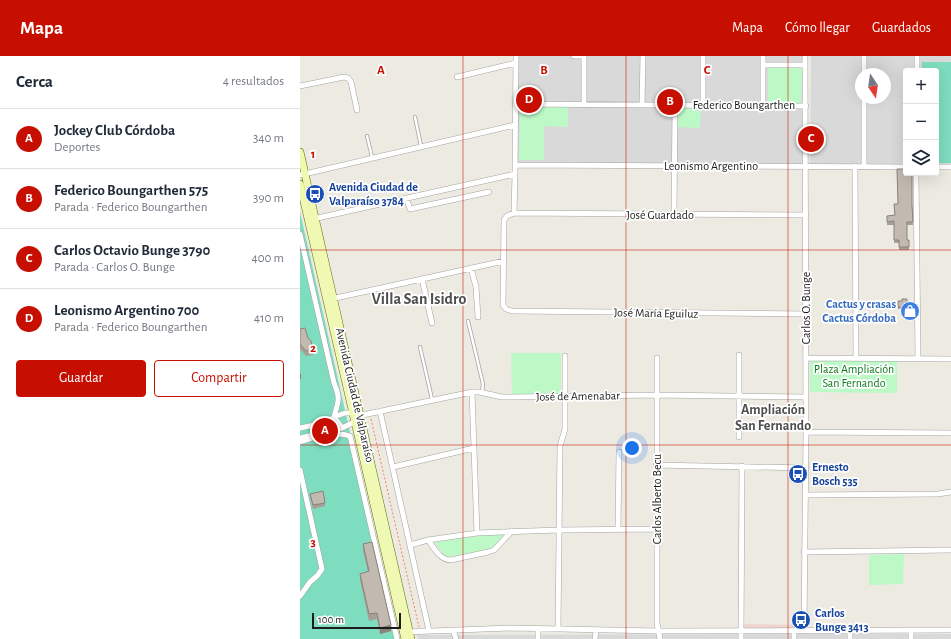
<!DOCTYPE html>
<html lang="es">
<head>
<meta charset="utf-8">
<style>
	body { margin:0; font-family:"Alegreya Sans",sans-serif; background:#f6f6f7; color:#1f2937 }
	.controls { position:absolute; right:12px; top:12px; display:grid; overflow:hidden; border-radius:4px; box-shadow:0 4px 16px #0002 }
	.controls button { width:36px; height:36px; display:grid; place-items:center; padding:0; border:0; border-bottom:1px solid #e0e1e3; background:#fff; color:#1f2937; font:20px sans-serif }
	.compass { position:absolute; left:555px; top:12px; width:36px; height:36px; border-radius:50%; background:#fff; box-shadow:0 4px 16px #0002; rotate:167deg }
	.scale { position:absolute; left:12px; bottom:10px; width:89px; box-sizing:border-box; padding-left:4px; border:2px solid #1c1c1c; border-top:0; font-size:11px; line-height:14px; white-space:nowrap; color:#1c1c1c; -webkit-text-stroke:3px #fff; paint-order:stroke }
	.you { position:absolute; left:332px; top:392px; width:14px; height:14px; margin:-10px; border:3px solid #fff; border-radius:50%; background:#1a73e8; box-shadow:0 0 0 6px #1a73e833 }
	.badge { display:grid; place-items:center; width:26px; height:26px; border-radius:50%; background:#c70f01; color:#fff; font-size:13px; font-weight:700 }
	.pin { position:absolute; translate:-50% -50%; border:2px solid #fff; box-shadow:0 1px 4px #0006 }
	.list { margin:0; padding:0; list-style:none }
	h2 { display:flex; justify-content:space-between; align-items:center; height:52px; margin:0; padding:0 16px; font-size:17px }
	h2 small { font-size:13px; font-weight:400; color:#747a83 }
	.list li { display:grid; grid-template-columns:26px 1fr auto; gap:12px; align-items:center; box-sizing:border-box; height:60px; padding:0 16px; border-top:1px solid #e0e1e3 }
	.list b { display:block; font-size:15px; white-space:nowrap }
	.list p { margin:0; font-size:13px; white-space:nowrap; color:#747a83 }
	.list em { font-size:13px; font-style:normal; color:#747a83 }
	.actions { display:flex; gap:8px; padding:12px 16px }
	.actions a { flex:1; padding:9px 0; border:1px solid #c70f01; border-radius:4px; text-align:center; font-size:14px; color:#c70f01 }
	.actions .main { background:#c70f01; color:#fff }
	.icon { flex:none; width:22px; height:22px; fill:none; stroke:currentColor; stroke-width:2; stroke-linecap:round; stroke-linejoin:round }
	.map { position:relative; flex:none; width:651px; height:583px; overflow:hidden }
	header { display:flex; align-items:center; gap:24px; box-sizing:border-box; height:56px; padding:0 20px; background:#c70f01; color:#fff }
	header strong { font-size:19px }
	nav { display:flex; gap:22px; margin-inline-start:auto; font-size:14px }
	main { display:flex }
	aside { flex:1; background:#fff }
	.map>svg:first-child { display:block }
	.residential { fill:#dad9d9; fill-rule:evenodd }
	.commercial { fill:#efd4d0 }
	.park { fill:#bdf9c6 }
	.pitch { fill:#7fddbf }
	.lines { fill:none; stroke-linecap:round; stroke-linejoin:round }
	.lane-casing { stroke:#a3a3a3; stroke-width:4 }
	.street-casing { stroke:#a3a3a3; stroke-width:6 }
	.secondary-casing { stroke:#5e7105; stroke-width:8 }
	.path { stroke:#f98067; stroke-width:1; stroke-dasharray:2 2; stroke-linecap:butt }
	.lane { stroke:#fff; stroke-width:2.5 }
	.street { stroke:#fff; stroke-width:5 }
	.secondary { stroke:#f0f9b4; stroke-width:7 }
	.wall { fill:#a7a098 }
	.shaded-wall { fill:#88827c }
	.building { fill:#c2bab1; stroke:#88827c }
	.grid { fill:none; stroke:#c70f01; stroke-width:1; stroke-opacity:0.55 }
	.labels { text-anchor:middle; stroke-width:3.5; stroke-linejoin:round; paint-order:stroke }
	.street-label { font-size:12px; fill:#1c1c1c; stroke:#fff }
	.transit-label { font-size:12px; font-weight:bold; fill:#164399; stroke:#fff; text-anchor:start }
	.shop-label { font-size:12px; font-weight:bold; fill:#366cbe; stroke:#fff; text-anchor:end }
	.park-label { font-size:12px; fill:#0c781c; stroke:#fff }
	.quarter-label { font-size:14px; font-weight:bold; fill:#4f4f4f; stroke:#fff }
	.district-label { font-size:16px; font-weight:bold; fill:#4f4f4f; stroke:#fff }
	.grid-label { font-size:13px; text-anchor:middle; font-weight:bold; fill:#c70f01; stroke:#fff; stroke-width:3.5; stroke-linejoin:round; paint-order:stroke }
</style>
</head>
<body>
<header>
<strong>Mapa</strong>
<nav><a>Mapa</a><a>Cómo llegar</a><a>Guardados</a></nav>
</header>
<main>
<aside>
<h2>Cerca<small>4 resultados</small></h2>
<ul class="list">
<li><span class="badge">A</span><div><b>Jockey Club Córdoba</b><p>Deportes</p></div><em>340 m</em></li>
<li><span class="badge">B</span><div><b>Federico Boungarthen 575</b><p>Parada · Federico Boungarthen</p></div><em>390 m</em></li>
<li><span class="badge">C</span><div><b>Carlos Octavio Bunge 3790</b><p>Parada · Carlos O. Bunge</p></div><em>400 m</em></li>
<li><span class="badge">D</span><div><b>Leonismo Argentino 700</b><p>Parada · Federico Boungarthen</p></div><em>410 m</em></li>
</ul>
<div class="actions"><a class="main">Guardar</a><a>Compartir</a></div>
</aside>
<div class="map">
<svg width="651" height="583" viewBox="0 0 651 583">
	<rect width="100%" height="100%" fill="#edeae2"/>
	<path class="residential" d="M215 0H504L503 109 218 107Z
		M511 0H651V108H636V15H606V108H510ZM561 18H585V42H561Z
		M651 578V583H118L117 579Z"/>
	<path class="commercial" d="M443 568 502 569V574H444Z"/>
	<path class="park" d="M468 12H502L501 47H468Z
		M220 50 268 51V71L244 70V104H219Z
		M377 51 401 52 400 72 377 71Z
		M211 297H261V338H212Z
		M510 304H597V337L510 336Z
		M207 476 190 494 146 501 134 486Z
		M604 498 603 528 569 529V499Z"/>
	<path class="pitch" d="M622 6H651V107H636V15H622Z
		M0 156 97 583H0Z"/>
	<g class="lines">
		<defs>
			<path id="lane" d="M115 61 121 90
				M67 80 72 101
				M168 265 183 328 182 336
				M120 291 132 343"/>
			<path id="street" d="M274 0H284
				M284 0V48
				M463 0V50
				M463 9H505
				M617 15V0
				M564 18V0
				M157 21 216 7
				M0 30 44 21 48 22 51 26 57 54
				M215 48 506 50
				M342 49 343 0
				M403 49V0
				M215 109 606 111
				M555 110 556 301
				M564 110V42
				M636 111H651
				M616 117 618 302
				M0 119 215 69
				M106 142 110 153 189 136
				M214 157 215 118 216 0
				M374 159 375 49
				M506 159 214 157 207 160 204 164 203 249 206 253 212 255 506 258
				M13 163 215 118
				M0 178 34 327C41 344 38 345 34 361
				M171 212 176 231 178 261
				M122 223 132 267
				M31 243 204 205
				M357 302V567L360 583
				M506 302 651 303
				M172 336 177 477
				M80 355 129 575
				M58 360 172 336H179L202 341H211L356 339 506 341
				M34 361 42 372
				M0 372 28 366 34 361 45 357H52
				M506 376 651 377
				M439 381V299
				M0 382 42 372 54 366
				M0 386C14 381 36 375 50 380L97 583
				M356 409 506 412
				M93 411 174 392
				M0 414 22 513 17 520 10 526 0 540
				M506 439 638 438 651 436
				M318 473 319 396
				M128 484C134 492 140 504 151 504L188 496 194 494 212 475
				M110 489 128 484 177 477 259 474 357 473
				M504 496 651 494
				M258 573 260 390 265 373V300
				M153 574 156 583
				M504 575 506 376 505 0
				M106 576 212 572 358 575 651 574
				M238 583V573
				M295 583 296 574
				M441 583 442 410
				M494 583V575
				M550 583V575
				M611 583V574"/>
			<path id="secondary" d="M0 96 111 583
				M0 128 105 583"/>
		</defs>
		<use href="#lane" class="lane-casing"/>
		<use href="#street" class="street-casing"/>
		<use href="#secondary" class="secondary-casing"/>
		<path class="path" d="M71 363 119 571"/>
		<use href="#lane" class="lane"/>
		<use href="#street" class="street"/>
		<use href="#secondary" class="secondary"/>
	</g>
	<path class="wall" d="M594 148 612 149 613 169H607V184H609V194H599V187H594V169H587V160L595 159Z
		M607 243V261H602V253H598V245H602Z
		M0 273 8 282 13 294V299L6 300 0 293Z
		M10 438 25 447V450L13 453 10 441Z
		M63 488 91 575 80 578 77 563 69 565 60 524V518L68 516 63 495Z"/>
	<path class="shaded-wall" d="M0 318H1V323H0Z
		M91 569V575L80 578V572Z"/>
	<path class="building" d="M597 113H606V117H612V149L613 166H607V184H609V191H599V184H594V165L587 166V160L595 159 594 148H598Z
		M602 243H607V258H602V251H598V245H602Z
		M5 272 8 282 11 285 13 294 6 295 0 288V273Z
		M23 435 25 447 13 449 10 438Z
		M72 486 91 569 80 572 77 557 69 558 60 518 69 515 63 488Z"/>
	<path class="grid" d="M163 0V583M326 0V583M488 0V583M0 194H651M0 389H651"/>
	<defs>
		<symbol id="bus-disc" viewBox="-11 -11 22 22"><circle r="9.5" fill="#1a4fb4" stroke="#fff"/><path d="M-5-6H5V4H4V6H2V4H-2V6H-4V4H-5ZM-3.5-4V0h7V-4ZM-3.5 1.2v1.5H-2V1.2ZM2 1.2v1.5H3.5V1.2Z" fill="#fff"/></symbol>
		<symbol id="shop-disc" viewBox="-11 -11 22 22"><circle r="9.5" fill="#3f7fe0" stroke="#fff"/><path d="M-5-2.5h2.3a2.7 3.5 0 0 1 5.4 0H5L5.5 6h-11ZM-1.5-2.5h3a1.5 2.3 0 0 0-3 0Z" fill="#fff"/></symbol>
	</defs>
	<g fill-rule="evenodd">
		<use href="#bus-disc" x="4" y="127" width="22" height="22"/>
		<use href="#shop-disc" x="599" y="244" width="22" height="22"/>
		<use href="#bus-disc" x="487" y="407" width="22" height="22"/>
		<use href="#bus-disc" x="490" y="553" width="22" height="22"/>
	</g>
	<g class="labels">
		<g class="street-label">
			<text x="444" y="53">Federico Boungarthen</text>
			<text x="411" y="114">Leonismo Argentino</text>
			<text x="360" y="163">José Guardado</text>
			<text transform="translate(506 252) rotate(-90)" y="4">Carlos O. Bunge</text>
			<text transform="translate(356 257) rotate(1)" y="4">José María Eguiluz</text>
			<text transform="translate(55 339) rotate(77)" y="4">Avenida Ciudad de Valparaíso</text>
			<text transform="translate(278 340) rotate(-1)" y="4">José de Amenabar</text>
			<text transform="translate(357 443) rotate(-90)" y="4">Carlos Alberto Becu</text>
		</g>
		<g class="transit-label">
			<text x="29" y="135">Avenida Ciudad de<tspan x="29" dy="14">Valparaíso 3784</tspan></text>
			<text x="512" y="415">Ernesto<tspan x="512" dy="14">Bosch 535</tspan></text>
			<text x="515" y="561">Carlos<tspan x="515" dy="14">Bunge 3413</tspan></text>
		</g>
		<g class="shop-label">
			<text x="596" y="252">Cactus y crasas<tspan x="596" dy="14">Cactus Córdoba</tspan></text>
		</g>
		<g class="park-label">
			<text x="554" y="317">Plaza Ampliación<tspan x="554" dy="14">San Fernando</tspan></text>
		</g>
		<g class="quarter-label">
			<text x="473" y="358">Ampliación<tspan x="473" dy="16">San Fernando</tspan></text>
		</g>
		<g class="district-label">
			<text x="119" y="248">Villa San Isidro</text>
		</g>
	</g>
	<g class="grid-label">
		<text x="81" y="18">A</text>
		<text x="244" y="18">B</text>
		<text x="407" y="18">C</text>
		<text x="13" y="102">1</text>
		<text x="13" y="296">2</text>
		<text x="13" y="490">3</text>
	</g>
</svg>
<div class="controls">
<button>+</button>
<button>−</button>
<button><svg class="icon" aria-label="layers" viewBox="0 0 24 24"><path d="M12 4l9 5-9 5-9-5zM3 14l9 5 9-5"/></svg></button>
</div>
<svg class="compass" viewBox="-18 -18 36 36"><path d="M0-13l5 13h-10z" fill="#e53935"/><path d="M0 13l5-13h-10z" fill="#747a83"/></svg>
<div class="scale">100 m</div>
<div class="you"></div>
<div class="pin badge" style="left:25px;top:375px">A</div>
<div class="pin badge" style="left:370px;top:46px">B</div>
<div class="pin badge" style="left:511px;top:83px">C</div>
<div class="pin badge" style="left:229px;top:44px">D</div>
</div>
</main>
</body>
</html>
